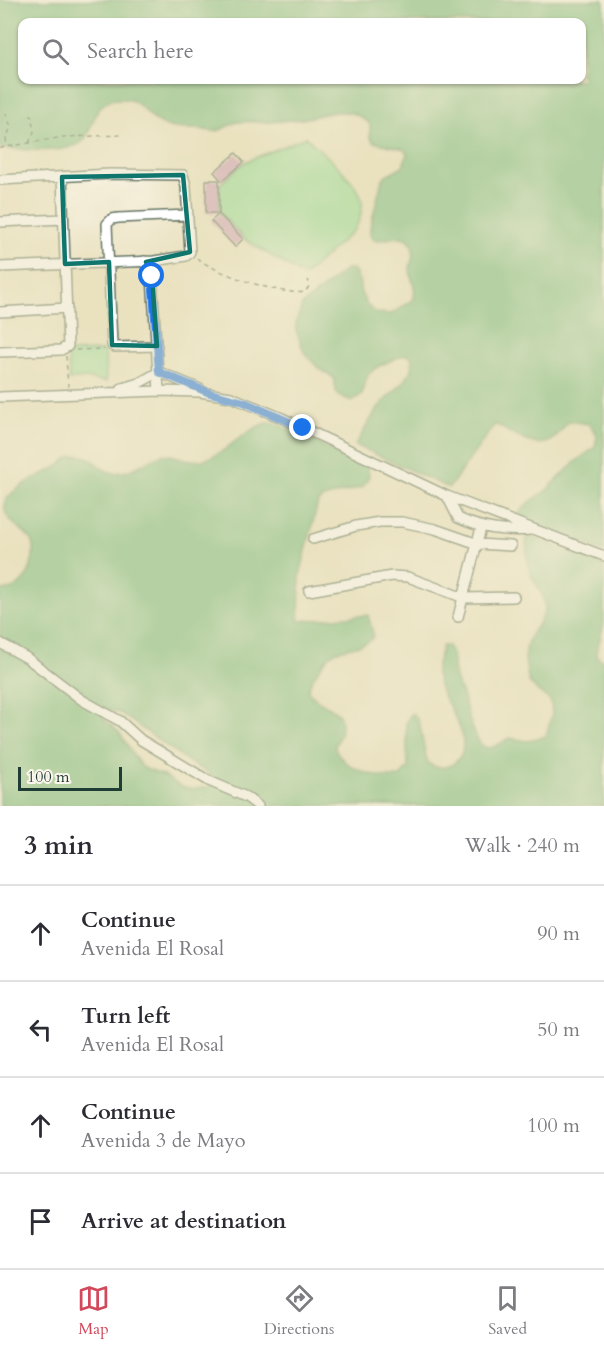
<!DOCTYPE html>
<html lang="en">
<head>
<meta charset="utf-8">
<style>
	body { margin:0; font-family:Cardo,serif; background:#f7f7f7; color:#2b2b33 }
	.scale { position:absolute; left:18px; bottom:15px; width:104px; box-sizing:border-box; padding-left:6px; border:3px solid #1f3d34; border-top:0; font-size:16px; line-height:21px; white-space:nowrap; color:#1f3d34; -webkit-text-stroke:4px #fbf7ec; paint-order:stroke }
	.stop { position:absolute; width:18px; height:18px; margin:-14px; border:4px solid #1a73e8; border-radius:50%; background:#fff }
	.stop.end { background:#1a73e8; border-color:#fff; box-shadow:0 2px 6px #0008 }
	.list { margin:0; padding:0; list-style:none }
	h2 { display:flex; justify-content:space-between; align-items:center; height:78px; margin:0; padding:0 24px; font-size:26px }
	h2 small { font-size:20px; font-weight:400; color:#7c7c81 }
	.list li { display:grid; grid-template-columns:39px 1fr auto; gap:18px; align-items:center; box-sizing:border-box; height:96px; padding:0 24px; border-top:2px solid #e1e1e2 }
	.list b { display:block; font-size:22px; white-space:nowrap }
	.list p { margin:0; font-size:20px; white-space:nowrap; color:#7c7c81 }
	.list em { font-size:20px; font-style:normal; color:#7c7c81 }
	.icon { flex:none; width:33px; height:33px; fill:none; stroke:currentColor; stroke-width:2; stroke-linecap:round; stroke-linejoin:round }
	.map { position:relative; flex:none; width:604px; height:806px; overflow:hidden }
	.search { position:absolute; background:#fff; box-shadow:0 2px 4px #0004; left:18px; right:18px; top:18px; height:66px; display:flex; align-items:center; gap:15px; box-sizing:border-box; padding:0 21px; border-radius:12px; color:#7c7c81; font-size:22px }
	.sheet { height:462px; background:#fff }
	nav { display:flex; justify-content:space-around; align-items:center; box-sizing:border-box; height:84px; border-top:2px solid #e1e1e2; background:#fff; font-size:16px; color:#7c7c81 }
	nav a { display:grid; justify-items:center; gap:3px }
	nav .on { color:#d1495b }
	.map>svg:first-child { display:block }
	.green { fill:#93db96; stroke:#598c65; stroke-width:1.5 }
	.forest { fill:#76bb7f; stroke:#4a7c5a; stroke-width:1.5; fill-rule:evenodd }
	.building { fill:#cc99b7 }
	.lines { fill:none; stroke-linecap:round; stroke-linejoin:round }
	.minor-casing { stroke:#667665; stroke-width:12 }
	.path { stroke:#667665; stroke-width:1.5; stroke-dasharray:4.5 4.5; stroke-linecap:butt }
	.minor { stroke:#fff; stroke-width:9 }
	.route { stroke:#1a73e8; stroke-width:8 }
	.marked { fill:none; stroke:#0f766e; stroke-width:4.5; stroke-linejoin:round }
</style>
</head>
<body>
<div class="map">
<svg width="604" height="806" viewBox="0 0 604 806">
	<rect width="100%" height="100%" fill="#fbf7ec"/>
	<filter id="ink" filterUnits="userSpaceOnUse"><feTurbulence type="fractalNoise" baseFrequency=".0167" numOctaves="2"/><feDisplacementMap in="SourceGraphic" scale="12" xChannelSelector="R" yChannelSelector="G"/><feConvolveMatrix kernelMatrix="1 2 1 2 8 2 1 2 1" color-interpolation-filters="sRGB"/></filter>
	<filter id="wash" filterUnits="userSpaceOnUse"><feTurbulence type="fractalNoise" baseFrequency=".008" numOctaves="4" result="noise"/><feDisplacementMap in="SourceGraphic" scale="24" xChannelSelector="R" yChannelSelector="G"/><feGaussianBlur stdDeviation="1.35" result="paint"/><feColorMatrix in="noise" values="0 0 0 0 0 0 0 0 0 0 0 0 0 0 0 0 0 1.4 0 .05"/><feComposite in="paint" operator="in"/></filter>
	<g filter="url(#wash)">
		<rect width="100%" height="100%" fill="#eae1bf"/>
		<path class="green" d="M306 137C321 152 355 178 361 197 364 208 360 220 355 229L304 276 244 239 220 213V184L245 162Z
			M105 351 106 382 85 378 69 380 68 352Z"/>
		<path class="forest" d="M0 0H604V552L516 517 526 505 547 490 575 462 595 447 597 435 589 424 570 421C563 426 560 434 553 439 537 453 510 432 495 424L449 488 355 445C363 433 370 420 378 408 390 391 414 382 412 358L407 355C399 356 395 359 388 362 369 370 367 373 362 394L352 401 339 396 336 391 334 378 318 368 304 352 296 330V323L302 305 347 269H353L359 280 361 293 367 305 376 313 391 314 413 300C418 288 410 280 410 268 410 263 413 259 413 254 415 226 387 242 374 240L370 234V228L382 180 386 175 403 166 407 154 404 149 374 142 370 137V124C364 119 358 114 350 113 333 109 318 117 301 119 290 120 279 121 269 122 258 123 247 120 237 122 229 124 224 130 216 131 208 131 201 129 193 129 180 129 170 129 158 122 143 114 141 96 116 99 88 103 96 137 77 145 53 154 25 149 0 148ZM22 22H582V80H22Z
			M273 422 368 467 369 476 363 487 323 498 318 502 300 575 299 621 368 615 373 633 372 639C361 648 347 646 335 652 326 656 309 682 308 691 322 711 346 702 340 734 339 738 336 742 335 747 341 769 379 779 399 777L408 768 406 722 412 713C424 721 421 749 429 764 436 768 443 769 451 765 478 750 453 713 443 695 439 689 438 679 436 673 435 665 441 654 442 646H448C455 655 452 663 454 673 455 681 460 688 462 695 467 707 473 747 488 748 495 748 504 741 509 738L528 741 546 736 552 714 551 702C545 694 536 692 530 683 527 678 527 672 526 666 520 634 546 624 545 606 545 594 534 584 530 572 526 560 527 548 526 535L604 565V624L596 653 598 658 604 661V806H0V590C8 591 15 589 21 583 31 574 38 549 29 537 21 527 3 521 5 505 6 496 16 490 23 485 34 478 44 474 55 468 62 465 66 457 74 456 78 455 84 456 87 457 98 462 103 473 115 473 134 472 145 461 161 455 170 452 188 463 202 460 229 454 244 426 273 422ZM108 710 120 713 195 766 207 772 215 781 212 786 193 789 181 787 164 776 146 769 140 765 119 732 104 719 103 713Z"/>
		<g id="blocks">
			<path class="building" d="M236 153 244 162 222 181 214 172Z
				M206 180H219V213H206Z
				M219 214 243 239 235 247 211 221Z"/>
		</g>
	</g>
	<g filter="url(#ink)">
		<use href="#blocks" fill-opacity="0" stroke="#667665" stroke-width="1.5"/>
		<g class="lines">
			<defs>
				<path id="minor" d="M0 180 110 174 183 175 186 186 190 252 186 256 154 261 0 267
					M0 222 63 219
					M144 261 152 277 159 391
					M0 312 67 308
					M157 346 115 347 112 345 107 224 112 219 118 218 188 215
					M0 352 61 350 68 346 62 177
					M122 388 139 383 159 372 200 389
					M0 397 159 391 200 392 231 397 282 418 447 496 604 556
					M447 496 458 518C482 529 504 532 531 530
					M313 539 356 526 380 522H402L435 529 478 544 511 546
					M309 591 392 576 408 577 464 598 514 597
					M458 617 481 528
					M0 643 27 658 82 700 120 721 141 740 209 781 246 797 258 806"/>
			</defs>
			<use href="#minor" class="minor-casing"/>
			<path class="path" d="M6 113 11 127 6 139 7 146
				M29 143 34 132 31 114
				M0 148 64 137 124 135
				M197 258C215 273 282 296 305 292L310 285 308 280
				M76 350 104 349
				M66 356 68 387"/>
			<use href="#minor" class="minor"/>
		</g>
	</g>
	<g class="lines" filter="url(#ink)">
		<path class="route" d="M152 276 159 372 210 393 244 402 303 428"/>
	</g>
	<path d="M0 0H604V806H0ZM183 175 190 252 146 262 152 277 157 346 112 345 109 262 65 264 62 177Z" fill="#eae1bf" fill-opacity=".55" fill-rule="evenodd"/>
	<path class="marked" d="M183 175 190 252 146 262 152 277 157 346 112 345 109 262 65 264 62 177Z"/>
</svg>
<div class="scale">100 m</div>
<div class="stop" style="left:152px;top:276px"></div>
<div class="stop end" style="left:303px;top:428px"></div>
<div class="search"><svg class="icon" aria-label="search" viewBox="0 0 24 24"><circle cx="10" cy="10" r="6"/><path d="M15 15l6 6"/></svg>Search here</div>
</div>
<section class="sheet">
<h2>3 min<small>Walk · 240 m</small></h2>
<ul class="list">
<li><svg class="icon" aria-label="ahead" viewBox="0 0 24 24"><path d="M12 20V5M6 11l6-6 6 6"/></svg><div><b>Continue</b><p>Avenida El Rosal</p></div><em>90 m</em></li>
<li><svg class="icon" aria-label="left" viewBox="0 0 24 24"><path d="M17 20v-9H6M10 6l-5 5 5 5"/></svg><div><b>Turn left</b><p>Avenida El Rosal</p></div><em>50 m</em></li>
<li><svg class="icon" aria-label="ahead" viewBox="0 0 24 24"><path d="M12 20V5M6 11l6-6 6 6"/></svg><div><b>Continue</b><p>Avenida 3 de Mayo</p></div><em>100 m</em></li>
<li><svg class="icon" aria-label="arrive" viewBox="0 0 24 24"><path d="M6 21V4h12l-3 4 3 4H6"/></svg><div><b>Arrive at destination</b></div></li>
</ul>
</section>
<nav>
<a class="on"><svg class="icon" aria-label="map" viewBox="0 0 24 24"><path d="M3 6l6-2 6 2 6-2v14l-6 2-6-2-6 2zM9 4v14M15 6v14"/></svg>Map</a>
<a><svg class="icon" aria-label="directions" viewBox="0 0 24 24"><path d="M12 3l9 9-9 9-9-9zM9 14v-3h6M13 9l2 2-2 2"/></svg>Directions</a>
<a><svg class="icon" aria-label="saved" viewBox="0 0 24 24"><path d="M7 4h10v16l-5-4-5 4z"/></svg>Saved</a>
</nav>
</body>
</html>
